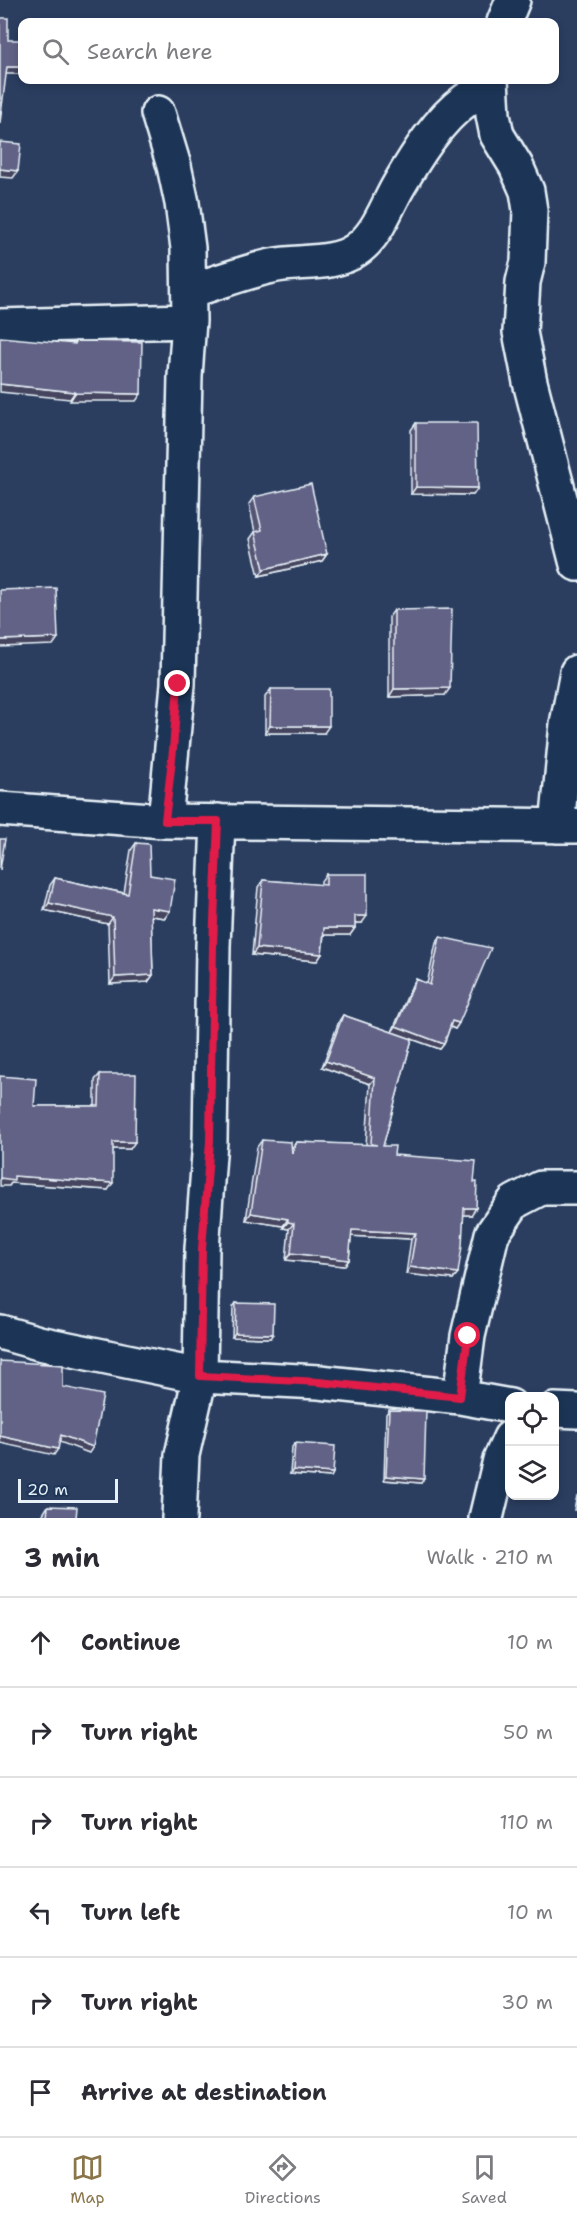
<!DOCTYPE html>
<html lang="en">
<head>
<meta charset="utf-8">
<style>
	body { margin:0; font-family:"Shantell Sans",sans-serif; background:#f7f7f7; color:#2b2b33 }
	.controls { position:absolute; right:18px; bottom:18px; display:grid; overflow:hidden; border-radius:12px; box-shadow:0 3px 9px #0003 }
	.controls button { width:54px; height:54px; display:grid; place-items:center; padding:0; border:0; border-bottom:2px solid #e1e1e2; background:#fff; color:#2b2b33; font:30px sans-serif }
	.scale { position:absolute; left:18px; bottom:15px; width:100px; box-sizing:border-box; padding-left:6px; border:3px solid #e8f1f8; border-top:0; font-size:16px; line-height:21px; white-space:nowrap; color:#e8f1f8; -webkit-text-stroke:4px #1d3557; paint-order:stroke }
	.stop { position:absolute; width:18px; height:18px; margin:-14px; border:4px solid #e11d48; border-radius:50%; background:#fff }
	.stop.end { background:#e11d48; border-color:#fff; box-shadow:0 2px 6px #0008 }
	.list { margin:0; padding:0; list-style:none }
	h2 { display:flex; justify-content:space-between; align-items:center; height:78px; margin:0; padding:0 24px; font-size:26px }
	h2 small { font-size:20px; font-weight:400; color:#7c7c81 }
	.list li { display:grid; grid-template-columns:39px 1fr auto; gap:18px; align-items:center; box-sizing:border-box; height:90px; padding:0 24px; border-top:2px solid #e1e1e2 }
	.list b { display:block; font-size:22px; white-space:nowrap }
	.list em { font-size:20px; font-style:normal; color:#7c7c81 }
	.icon { flex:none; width:33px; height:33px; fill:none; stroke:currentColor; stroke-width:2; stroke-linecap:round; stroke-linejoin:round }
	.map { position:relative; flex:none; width:577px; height:1518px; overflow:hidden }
	.search { position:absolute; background:#fff; box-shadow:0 3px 9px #0003; left:18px; right:18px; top:18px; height:66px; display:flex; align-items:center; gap:15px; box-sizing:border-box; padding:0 21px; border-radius:12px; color:#7c7c81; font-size:22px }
	.sheet { height:618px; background:#fff }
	nav { display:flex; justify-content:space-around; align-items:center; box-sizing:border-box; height:84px; border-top:2px solid #e1e1e2; background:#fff; font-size:16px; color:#7c7c81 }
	nav a { display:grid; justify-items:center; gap:3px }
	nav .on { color:#8a764a }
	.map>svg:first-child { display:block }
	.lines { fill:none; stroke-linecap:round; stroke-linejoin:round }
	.street-casing { stroke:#e8f1f8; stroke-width:38 }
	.street { stroke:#1d3557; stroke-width:33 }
	.wall { fill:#545473; stroke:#e8f1f8; stroke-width:1.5 }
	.shaded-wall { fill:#45455e; stroke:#e8f1f8; stroke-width:1.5 }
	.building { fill:#626286; stroke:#e8f1f8; stroke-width:1.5 }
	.route { stroke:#e11d48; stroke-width:8 }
</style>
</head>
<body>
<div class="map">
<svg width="577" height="1518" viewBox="0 0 577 1518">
	<rect width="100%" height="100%" fill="#2b3e60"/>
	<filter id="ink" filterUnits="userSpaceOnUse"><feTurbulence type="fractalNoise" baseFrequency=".0167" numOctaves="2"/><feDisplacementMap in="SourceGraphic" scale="12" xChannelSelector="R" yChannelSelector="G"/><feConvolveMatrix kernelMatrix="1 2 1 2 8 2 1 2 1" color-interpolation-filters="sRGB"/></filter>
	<g filter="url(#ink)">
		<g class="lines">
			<defs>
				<path id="street" d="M504 22 513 0
					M491 80 493 115 497 135 516 166 527 191 530 210 528 262 523 282 520 332 530 382 577 564
					M158 113 174 166 182 203 188 248 189 321 185 376 178 684 165 821
					M189 291C217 283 244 272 272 266 299 260 333 266 356 250 378 235 386 207 399 185 416 156 438 120 466 100 474 95 483 91 490 87
					M0 326 189 321
					M0 809 165 821 577 826
					M557 826 567 724 577 672
					M0 1332 39 1343 200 1376 319 1382 460 1397 510 1406
					M460 1397 468 1336 492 1234 514 1202 541 1188H577
					M554 1410 577 1411
					M179 1518 182 1455 200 1376 202 1249 210 1141 213 946 218 821
					M486 1518 500 1460 510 1438"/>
			</defs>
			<use href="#street" class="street-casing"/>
			<use href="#street" class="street"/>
		</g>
		<path class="wall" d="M416 423 478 488 473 495 411 494V430Z
			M254 497 327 554 322 561 259 576 250 539 255 532 249 504Z
			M394 610 445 695 389 697V617Z
			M271 689 324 733H265V697Z
			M136 843 150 875 165 918 151 916 153 975 148 982 110 984 108 924 44 910 50 885 55 878 124 893 131 850Z
			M326 874 362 923H355V928L350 935H324L322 954 317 961 252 955 258 887 263 880 321 885V881Z
			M440 937 459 1023 455 1029 450 1027 444 1044 440 1049 392 1032 412 985 416 979 427 984 436 943Z
			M343 1015 412 1039 383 1146 471 1215H463L453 1279 406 1274 411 1239 351 1236 349 1260 344 1266 286 1260 289 1229 283 1228V1226L246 1220 257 1147 262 1140 292 1148 296 1142 366 1145 370 1084 322 1067 339 1021Z
			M100 1074 130 1149H113L108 1190 11 1183 9 1186 34 1106H95V1080Z
			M236 1303 270 1338 232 1337 233 1307Z
			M389 1410 421 1483 384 1480 386 1414Z
			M295 1443 333 1473 331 1477 290 1474 292 1447Z
			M577 1496V1510H574Z
			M48 1506 76 1518H42L43 1514Z"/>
		<path class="shaded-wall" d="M7 67H22V74H2Z
			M0 169 18 171 13 178 0 177Z
			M0 384 75 392 70 399 0 392Z
			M75 393 141 394 136 401H70Z
			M416 487 478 488 473 495 411 494Z
			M327 554 322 561 259 576 264 569Z
			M58 638 53 645 0 647V640Z
			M450 688 445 695 389 697 394 689Z
			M270 726H329L324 733H265Z
			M49 903 113 917 108 924 44 910Z
			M151 908 170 911 165 918 146 915Z
			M355 916H367L362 923H350Z
			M324 928H355L350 935H319Z
			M257 948 322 954 317 961 252 955Z
			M153 975 148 982 110 984 115 977Z
			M452 1021 459 1023 455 1029 449 1026Z
			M396 1026 444 1044 440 1049 392 1032Z
			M326 1061 375 1078 370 1084 322 1067Z
			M113 1142H135L130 1149H109Z
			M14 1176 113 1183 108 1190 11 1183 9 1186H0V1178Z
			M464 1208H476L471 1215H459Z
			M251 1213 288 1219 283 1226 246 1220Z
			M288 1222 294 1223 289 1229 283 1228Z
			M352 1230 416 1233 411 1239 347 1236Z
			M291 1253 349 1260 344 1266 286 1260Z
			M410 1267 458 1273 453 1279 406 1274Z
			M235 1333 273 1334 270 1338 232 1337Z
			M61 1435 93 1447 89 1453 57 1441Z
			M0 1436 58 1449 54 1455 0 1443Z
			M293 1470 333 1473 331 1477 290 1474Z
			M386 1476 424 1479 421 1483 384 1480Z"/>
		<path class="building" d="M0 18H8V40H22V67H7L0 123Z
			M0 142 21 144 18 171 0 169Z
			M0 337 75 344V341L142 342 141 394 75 393V392L0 384Z
			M416 423H477L478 488 416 487Z
			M311 484 327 554 264 569 255 532 262 530 254 497Z
			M56 588 58 638 0 640V590Z
			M452 609 450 688 394 689V610Z
			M271 689H329V726H270Z
			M0 839H5L0 870Z
			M136 843 149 844 150 875 175 879 170 911 151 908 153 975 115 977 113 917 49 903 55 878 128 894Z
			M326 874H367V916H355V928H324L322 954 257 948 263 880 326 885Z
			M440 937 491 948 459 1023 452 1021 444 1044 396 1026 416 979 430 985Z
			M343 1015 412 1039 383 1146H395L394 1155 476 1161 474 1182H477L476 1208H464L462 1246 458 1273 410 1267 416 1233 352 1230 349 1260 291 1253 294 1223 288 1222V1219L251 1213 262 1140 291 1142 292 1154 296 1142 377 1145 371 1144 375 1078 326 1061Z
			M100 1074H136L135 1142H113V1183L14 1176V1180L0 1178V1076L36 1079 34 1106H99Z
			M236 1303 274 1304 273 1334 235 1333Z
			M0 1361 63 1365V1387L103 1395 93 1447 61 1435 58 1449 0 1436Z
			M389 1410 426 1411 424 1479 386 1476Z
			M295 1443 335 1446 333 1473 293 1470Z
			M48 1506 77 1507 76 1518H47Z"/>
	</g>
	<g class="lines" filter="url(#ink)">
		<path class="route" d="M178 684 173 750 165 821H218L213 946 210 1141 202 1249 200 1376 319 1382 460 1397 468 1336"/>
	</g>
</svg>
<div class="controls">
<button><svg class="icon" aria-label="locate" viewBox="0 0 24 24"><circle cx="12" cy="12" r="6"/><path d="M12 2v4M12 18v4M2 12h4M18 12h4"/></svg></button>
<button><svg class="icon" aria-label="layers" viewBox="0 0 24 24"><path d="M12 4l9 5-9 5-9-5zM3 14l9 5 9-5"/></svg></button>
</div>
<div class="scale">20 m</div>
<div class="stop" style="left:468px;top:1336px"></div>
<div class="stop end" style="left:178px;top:684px"></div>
<div class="search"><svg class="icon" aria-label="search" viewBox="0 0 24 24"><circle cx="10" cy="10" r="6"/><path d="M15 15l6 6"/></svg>Search here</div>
</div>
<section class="sheet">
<h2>3 min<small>Walk · 210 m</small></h2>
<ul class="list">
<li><svg class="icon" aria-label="ahead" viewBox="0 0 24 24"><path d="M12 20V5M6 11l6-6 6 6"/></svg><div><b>Continue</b></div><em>10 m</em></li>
<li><svg class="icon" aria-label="right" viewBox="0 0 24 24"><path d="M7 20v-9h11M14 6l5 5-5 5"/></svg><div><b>Turn right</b></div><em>50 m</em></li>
<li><svg class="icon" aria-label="right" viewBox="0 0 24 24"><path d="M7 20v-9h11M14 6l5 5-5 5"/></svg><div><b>Turn right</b></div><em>110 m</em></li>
<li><svg class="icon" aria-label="left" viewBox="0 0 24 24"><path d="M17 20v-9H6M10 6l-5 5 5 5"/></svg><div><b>Turn left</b></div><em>10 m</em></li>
<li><svg class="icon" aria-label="right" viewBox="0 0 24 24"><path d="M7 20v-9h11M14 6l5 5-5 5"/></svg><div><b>Turn right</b></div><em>30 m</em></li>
<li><svg class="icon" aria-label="arrive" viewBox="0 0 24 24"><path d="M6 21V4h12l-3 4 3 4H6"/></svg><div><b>Arrive at destination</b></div></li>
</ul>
</section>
<nav>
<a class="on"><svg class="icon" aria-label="map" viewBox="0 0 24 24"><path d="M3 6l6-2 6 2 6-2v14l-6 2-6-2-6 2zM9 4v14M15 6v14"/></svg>Map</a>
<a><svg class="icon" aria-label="directions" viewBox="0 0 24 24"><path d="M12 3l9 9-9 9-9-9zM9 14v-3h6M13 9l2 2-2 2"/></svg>Directions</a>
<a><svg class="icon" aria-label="saved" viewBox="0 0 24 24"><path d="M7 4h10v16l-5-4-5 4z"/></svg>Saved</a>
</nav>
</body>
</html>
